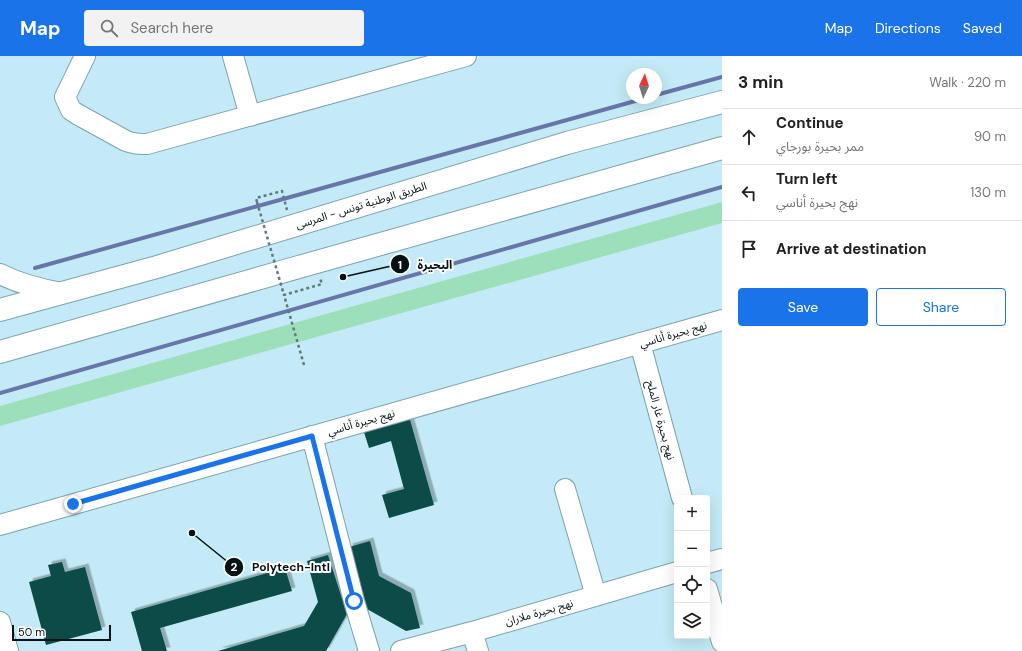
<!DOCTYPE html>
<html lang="en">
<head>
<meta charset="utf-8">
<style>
	body { margin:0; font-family:"DM Sans","Noto Sans Arabic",sans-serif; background:#f2f2f2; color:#202124 }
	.controls { position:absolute; right:12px; bottom:12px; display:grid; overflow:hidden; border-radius:4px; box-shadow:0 4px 16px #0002 }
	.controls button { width:36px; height:36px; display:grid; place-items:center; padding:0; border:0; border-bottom:1px solid #e0e0e0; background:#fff; color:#202124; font:20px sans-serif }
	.compass { position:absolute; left:626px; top:12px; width:36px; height:36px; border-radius:50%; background:#fff; box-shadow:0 4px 16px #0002; rotate:4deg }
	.scale { position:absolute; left:12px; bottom:10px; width:99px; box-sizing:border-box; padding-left:4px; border:2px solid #041115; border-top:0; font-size:11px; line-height:14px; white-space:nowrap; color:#041115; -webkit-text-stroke:3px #fff; paint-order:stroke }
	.stop { position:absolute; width:12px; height:12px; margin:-9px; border:3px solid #1a73e8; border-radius:50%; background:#fff }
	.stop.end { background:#1a73e8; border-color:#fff; box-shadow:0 1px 4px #0008 }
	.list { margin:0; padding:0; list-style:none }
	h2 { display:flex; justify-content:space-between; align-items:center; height:52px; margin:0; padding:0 16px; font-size:17px }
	h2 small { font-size:13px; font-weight:400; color:#757577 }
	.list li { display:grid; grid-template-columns:26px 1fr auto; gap:12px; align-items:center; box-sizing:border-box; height:56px; padding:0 16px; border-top:1px solid #e0e0e0 }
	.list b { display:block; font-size:15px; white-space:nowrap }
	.list p { margin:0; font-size:13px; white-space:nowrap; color:#757577 }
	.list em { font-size:13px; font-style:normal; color:#757577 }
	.actions { display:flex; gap:8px; padding:12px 16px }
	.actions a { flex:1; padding:9px 0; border:1px solid #1a73e8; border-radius:4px; text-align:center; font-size:14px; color:#1a73e8 }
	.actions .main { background:#1a73e8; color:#fff }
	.icon { flex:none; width:22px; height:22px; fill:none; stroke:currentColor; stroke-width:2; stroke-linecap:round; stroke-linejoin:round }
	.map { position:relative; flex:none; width:722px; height:595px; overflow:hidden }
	header { display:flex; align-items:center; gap:24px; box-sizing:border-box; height:56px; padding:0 20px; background:#1a73e8; color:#fff }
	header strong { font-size:19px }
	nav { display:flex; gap:22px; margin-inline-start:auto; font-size:14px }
	.search { width:280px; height:36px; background:#f2f2f2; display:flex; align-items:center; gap:10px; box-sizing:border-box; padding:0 14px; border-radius:4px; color:#757577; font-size:15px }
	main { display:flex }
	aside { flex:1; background:#fff }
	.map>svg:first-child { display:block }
	.green { fill:#9ddfba }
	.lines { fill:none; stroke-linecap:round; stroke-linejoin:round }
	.stream { stroke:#6775a7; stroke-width:4 }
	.building { fill:#094c48; filter:url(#shadow) }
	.minor-casing { stroke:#7da2ad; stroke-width:22 }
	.highway-casing { stroke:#7da2ad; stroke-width:24 }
	.path { stroke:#607981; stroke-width:2.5; stroke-dasharray:3 3; stroke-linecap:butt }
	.minor { stroke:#fff; stroke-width:20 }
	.highway { stroke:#fff; stroke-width:22 }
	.path-bridge { stroke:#607981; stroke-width:2.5; stroke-dasharray:3 3; stroke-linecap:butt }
	.route { stroke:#1a73e8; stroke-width:5 }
	.labels { text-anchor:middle; stroke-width:4; stroke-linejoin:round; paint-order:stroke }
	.street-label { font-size:11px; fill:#041115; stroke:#fff }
	.leader { fill:none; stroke:#041115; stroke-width:1.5 }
	.callout-dot { fill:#041115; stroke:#fff; stroke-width:1.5 }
	.mark-label { font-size:12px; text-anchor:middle; font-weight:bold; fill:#fff }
	.callout-label { font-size:12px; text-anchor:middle; font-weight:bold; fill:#041115; stroke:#fff; stroke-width:4; stroke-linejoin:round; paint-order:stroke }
</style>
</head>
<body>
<header>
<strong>Map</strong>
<div class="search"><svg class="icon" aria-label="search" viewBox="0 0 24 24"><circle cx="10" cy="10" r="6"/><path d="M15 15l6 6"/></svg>Search here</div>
<nav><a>Map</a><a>Directions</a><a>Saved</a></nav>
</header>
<main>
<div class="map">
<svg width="722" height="595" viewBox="0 0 722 595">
	<defs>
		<filter id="shadow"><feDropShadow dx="3.5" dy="-3.5" stdDeviation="0" flood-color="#0004"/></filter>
	</defs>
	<rect width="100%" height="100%" fill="#c3eaf6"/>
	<path class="green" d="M722 146V167L0 370V350Z"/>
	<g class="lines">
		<path class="stream" d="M656 39 722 21
			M35 212 646 42
			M0 337 722 131"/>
	</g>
	<path class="building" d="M409 360 434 449 389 462 382 439 404 433 391 385 369 392 363 373Z
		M370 485 379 520 411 537 420 572 406 575 367 553 349 491Z
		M328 499 347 558 326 595H218L304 570 318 546 307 505Z
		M62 506 65 516 85 511 102 574 46 589 29 526 51 520 48 509Z
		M285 512 292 535 160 572 167 595H142L131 556Z"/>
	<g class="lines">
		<defs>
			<path id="minor" d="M85 0 65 41 71 54 77 58 126 85C134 88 139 88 147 88L466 0
				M233 0 250 60
				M0 218C20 228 39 233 62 237
				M640 287 682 442
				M312 380 354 545 369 595
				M565 433 596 540
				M0 469 722 264
				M707 507 722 503
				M707 533 722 586
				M0 566 8 595
				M472 576 478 595
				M401 595 472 576 677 516"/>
			<path id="highway" d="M0 254 157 211 567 87 722 46
				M0 296C240 226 482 161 722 92"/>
		</defs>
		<use href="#minor" class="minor-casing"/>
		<use href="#highway" class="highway-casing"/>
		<path class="path" d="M257 146 256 142 282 135 287 154
			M304 309 284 239 322 228 320 222"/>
		<use href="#minor" class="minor"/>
		<use href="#highway" class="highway"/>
		<path class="path-bridge" d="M257 146 284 239"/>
	</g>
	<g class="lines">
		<path class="route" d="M73 448 312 380 354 545"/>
	</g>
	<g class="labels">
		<g class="street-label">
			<text transform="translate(361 149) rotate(-17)" y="4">الطريق الوطنية تونس - المرسى</text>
			<text transform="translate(673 278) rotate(-16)" y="4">نهج بحيرة أناسي</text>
			<text transform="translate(661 364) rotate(75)" y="4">نهج بحيرة غار الملح</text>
			<text transform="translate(361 366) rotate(-16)" y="4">نهج بحيرة أناسي</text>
			<text transform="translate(539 556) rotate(-16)" y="4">نهج بحيرة ملاران</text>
		</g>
	</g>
	<path class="leader" d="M343 221L400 208M192 477L234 511"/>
	<g class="callout-dot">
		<circle cx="343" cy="221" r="4"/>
		<circle cx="192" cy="477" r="4"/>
		<circle cx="400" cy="208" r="10"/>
		<circle cx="234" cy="511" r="10"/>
	</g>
	<g class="mark-label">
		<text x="400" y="213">1</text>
		<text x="234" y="515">2</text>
	</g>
	<g class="callout-label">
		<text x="435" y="213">البحيرة</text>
		<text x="291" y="515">Polytech-Intl</text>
	</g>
</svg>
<div class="controls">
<button>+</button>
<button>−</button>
<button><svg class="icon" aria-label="locate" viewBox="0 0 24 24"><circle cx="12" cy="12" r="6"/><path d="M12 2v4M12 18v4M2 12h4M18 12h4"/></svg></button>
<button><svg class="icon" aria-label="layers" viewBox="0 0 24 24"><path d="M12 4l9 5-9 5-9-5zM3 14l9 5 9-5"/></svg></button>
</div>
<svg class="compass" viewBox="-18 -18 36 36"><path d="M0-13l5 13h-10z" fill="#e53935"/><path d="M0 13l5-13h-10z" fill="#757577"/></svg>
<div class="scale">50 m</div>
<div class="stop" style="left:354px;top:545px"></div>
<div class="stop end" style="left:73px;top:448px"></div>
</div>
<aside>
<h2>3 min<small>Walk · 220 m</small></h2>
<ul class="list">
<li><svg class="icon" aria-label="ahead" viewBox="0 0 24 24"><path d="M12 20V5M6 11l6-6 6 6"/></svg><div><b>Continue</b><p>ممر بحيرة بورجاي</p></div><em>90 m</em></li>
<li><svg class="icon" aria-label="left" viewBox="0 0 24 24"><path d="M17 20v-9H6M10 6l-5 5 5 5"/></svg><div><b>Turn left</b><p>نهج بحيرة أناسي</p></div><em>130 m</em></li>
<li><svg class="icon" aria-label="arrive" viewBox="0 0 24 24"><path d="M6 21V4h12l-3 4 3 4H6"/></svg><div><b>Arrive at destination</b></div></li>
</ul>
<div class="actions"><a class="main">Save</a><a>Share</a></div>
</aside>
</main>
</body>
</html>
